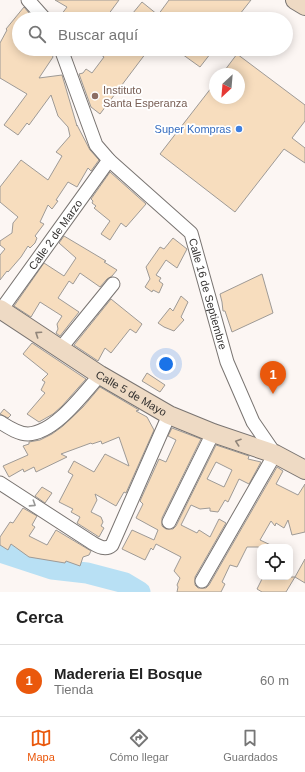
<!DOCTYPE html>
<html lang="es">
<head>
<meta charset="utf-8">
<style>
	body { margin:0; font-family:Helvetica,sans-serif; background:#f2f2f2; color:#222 }
	.controls { position:absolute; right:12px; bottom:12px; display:grid; overflow:hidden; border-radius:8px; box-shadow:0 2px 10px #0003 }
	.controls button { width:36px; height:36px; display:grid; place-items:center; padding:0; border:0; border-bottom:1px solid #e0e0e0; background:#fff; color:#222; font:20px sans-serif }
	.compass { position:absolute; left:209px; top:68px; width:36px; height:36px; border-radius:50%; background:#fff; box-shadow:0 2px 10px #0003; rotate:206deg }
	.you { position:absolute; left:166px; top:364px; width:14px; height:14px; margin:-10px; border:3px solid #fff; border-radius:50%; background:#1a73e8; box-shadow:0 0 0 6px #1a73e833 }
	.badge { display:grid; place-items:center; width:26px; height:26px; border-radius:50%; background:#ea580c; color:#fff; font-size:13px; font-weight:700 }
	.pin { position:absolute; translate:-50% -33px; filter:drop-shadow(0 1px 2px #0008) }
	.pin::after { content:''; position:absolute; top:21px; width:14px; height:12px; background:inherit; clip-path:polygon(0 0,100% 0,50% 100%) }
	.list { margin:0; padding:0; list-style:none }
	h2 { display:flex; justify-content:space-between; align-items:center; height:52px; margin:0; padding:0 16px; font-size:17px }
	h2 small { font-size:13px; font-weight:400; color:#767676 }
	.list li { display:grid; grid-template-columns:26px 1fr auto; gap:12px; align-items:center; box-sizing:border-box; height:72px; padding:0 16px; border-top:1px solid #e0e0e0 }
	.list b { display:block; font-size:15px; white-space:nowrap }
	.list p { margin:0; font-size:13px; white-space:nowrap; color:#767676 }
	.list em { font-size:13px; font-style:normal; color:#767676 }
	.icon { flex:none; width:22px; height:22px; fill:none; stroke:currentColor; stroke-width:2; stroke-linecap:round; stroke-linejoin:round }
	.map { position:relative; flex:none; width:305px; height:592px; overflow:hidden }
	.search { position:absolute; background:#fff; box-shadow:0 2px 10px #0003; left:12px; right:12px; top:12px; height:44px; display:flex; align-items:center; gap:10px; box-sizing:border-box; padding:0 14px; border-radius:22px; color:#767676; font-size:15px }
	.sheet { height:124px; background:#fff }
	nav { display:flex; justify-content:space-around; align-items:center; box-sizing:border-box; height:56px; border-top:1px solid #e0e0e0; background:#fff; font-size:11px; color:#767676 }
	nav a { display:grid; justify-items:center; gap:2px }
	nav .on { color:#ea580c }
	.map>svg:first-child { display:block }
	.lines { fill:none; stroke-linecap:round; stroke-linejoin:round }
	.river { stroke:#b8e0f4; stroke-width:21 }
	.building { fill:#f7ddbe; stroke:#9e9a96; fill-rule:evenodd }
	.street-casing { stroke:#797471; stroke-width:15 }
	.secondary-casing { stroke:#797471; stroke-width:20 }
	.street { stroke:#fff; stroke-width:13 }
	.secondary { stroke:#eedac4; stroke-width:18 }
	.oneway { stroke:#90857a }
	.oneway2 { stroke:#989897 }
	.education-dot { fill:#8d6e63; stroke:#fff; stroke-width:1.5 }
	.shop-dot { fill:#3f7fe0; stroke:#fff; stroke-width:1.5 }
	.labels { text-anchor:middle; stroke-width:3.5; stroke-linejoin:round; paint-order:stroke }
	.education-label { font-size:11px; fill:#785e54; stroke:#fff; text-anchor:start }
	.shop-label { font-size:11px; fill:#366cbe; stroke:#fff; text-anchor:end }
	.street-label { font-size:11px; fill:#32302f; stroke:#fff }
</style>
</head>
<body>
<div class="map">
<svg width="305" height="592" viewBox="0 0 305 592">
	<rect width="100%" height="100%" fill="#fcf6f3"/>
	<g class="lines">
		<path class="river" d="M0 552 52 569 87 573 125 583 140 592"/>
	</g>
	<path class="building" d="M55 0H119L105 19H58L67 7Z
		M169 0H251L236 19H128L142 2 158 15Z
		M24 7 34 19H19V49H50L53 57 39 78 62 75 77 126V125L90 150 99 160 91 171 88 168 77 187 68 182 56 200 58 201 52 209 48 205 40 222 44 224 35 236 37 238 35 243 30 248 28 246 21 257 8 272 7 271 0 280V255L5 249 0 245V241L12 233 13 223 18 217 0 202V187L21 160 48 180 62 156 56 152 70 136 68 127 58 116 51 95 29 125 27 123 18 135 4 125 27 94 0 78V43L7 30 6 29Z
		M104 49H149L100 114 91 107 79 74 83 73 86 69 92 73 104 57 100 54Z
		M175 49H214L200 67Z
		M237 54 305 105V121L292 138 305 148V163L284 149 235 212 160 154 215 83V98H239V74H222Z
		M110 172 146 204 126 227 121 223 110 240 101 234 110 221 94 208 96 206 92 203 93 201 91 199Z
		M64 236 106 261 104 262 117 270 112 276 107 279 100 287 80 273 73 284 69 281 58 298 79 312 60 336 56 333 58 329 57 324 62 316 40 302 31 317 14 306 44 263 64 276 76 258 59 243Z
		M173 238 187 249 177 268 166 260 156 275 161 278 159 281 163 284 159 293 153 290 152 292 145 287 150 279 146 267 160 247 164 249Z
		M262 274 273 313 232 332 225 311H223L222 302 220 294Z
		M181 296 188 302 181 317 184 320 174 331 164 327 158 323 170 308 173 311Z
		M111 299 142 324 136 333 130 329 111 353 105 348 98 361 74 345Z
		M32 343 86 379 62 406 53 414 39 422 27 414 45 393 41 390 45 382 42 380 48 374 23 354Z
		M147 373 165 385 160 392 142 381Z
		M100 387 139 410 136 411 147 417 154 430 126 493 124 492 116 506 95 494 97 500 91 512 101 517 103 522 101 526 104 528 99 537 77 523 80 517 71 512 73 509 59 502 73 475 68 472 74 461 94 472 105 454 129 466 119 437 102 444 101 441 92 444 91 443 61 454 67 457 36 472 34 467 24 472 23 469 9 477 3 466 28 455 23 446 29 444V442L40 440 52 434 63 426 83 407Z
		M4 409 11 415 8 418 0 414Z
		M172 428 201 439 162 518V526L166 529H173L176 526 216 445 249 456 248 459 261 462 249 484 239 479 228 502 225 500 218 512 210 511V508L200 509 191 505 181 525 197 533 199 530 210 537 219 519 226 523 195 577V585L198 588H206L209 585 277 467 283 471 276 484 298 495 305 484V532L292 535 288 520 284 528 276 523 275 526 271 521 260 540 275 547H247L237 567 230 565 222 582 225 584 221 592H177L178 587 177 585 180 578 174 571 181 557 156 544 153 550 151 548 145 560 122 549 132 530 154 540 158 530 136 518 143 504 140 501 159 459 166 462 176 440 168 436ZM216 462 232 470 224 487 207 479Z
		M42 487 52 493 45 503 35 496Z
		M23 508 37 516 32 525 35 527 29 536 47 545 56 530 91 551 89 555 83 557 80 566 66 561 65 563 29 557 11 544 8 550 0 545V537L10 522 13 523Z
		M305 559V583L295 577Z
		M265 577H295L286 592H262L257 589 262 579H263Z"/>
	<g class="lines">
		<defs>
			<g id="street">
				<path d="M28 0 45 19"/>
				<path id="s1" d="M61 49 96 145 109 160 191 233 227 362 253 422 275 454 202 581"/>
				<path id="s2" d="M1 310 109 160"/>
				<path d="M60 349 113 284"/>
				<path d="M0 422C8 427 18 434 28 434 55 433 83 394 100 375"/>
				<path d="M0 483 91 542C98 546 105 551 112 545L169 415"/>
				<path d="M169 522 213 433"/>
			</g>
			<g id="secondary">
				<path d="M295 0 305 6"/>
				<path id="s3" d="M0 309 100 375 169 415 213 433 275 454 305 470"/>
			</g>
		</defs>
		<use href="#street" class="street-casing"/>
		<use href="#secondary" class="secondary-casing"/>
		<use href="#street" class="street"/>
		<use href="#secondary" class="secondary"/>
	</g>
	<defs><path id="oneway-chevron" d="M-2-3.5L2.5 0L-2 3.5" fill="none" stroke-width="1.6" stroke-linecap="round" stroke-linejoin="round"/></defs>
	<g class="oneway">
		<use href="#oneway-chevron" transform="translate(38 334) rotate(-146)"/>
		<use href="#oneway-chevron" transform="translate(238 442) rotate(-161)"/>
	</g>
	<use class="oneway2" href="#oneway-chevron" transform="translate(33 504) rotate(33)"/>
	<circle class="education-dot" cx="95" cy="96" r="4"/>
	<circle class="shop-dot" cx="239" cy="129" r="4"/>
	<g class="labels">
		<g class="education-label">
			<text x="103" y="94">Instituto<tspan x="103" dy="13">Santa Esperanza</tspan></text>
		</g>
		<g class="shop-label">
			<text x="231" y="133">Super Kompras</text>
		</g>
		<g class="street-label">
			<text dy="4" stroke="none"><textPath href="#s2" startOffset="93">Calle 2 de Marzo</textPath></text>
			<text dy="4" stroke="none"><textPath href="#s1" startOffset="295">Calle 16 de Septiembre</textPath></text>
			<text dy="4" stroke="none"><textPath href="#s3" startOffset="156">Calle 5 de Mayo</textPath></text>
		</g>
	</g>
</svg>
<div class="controls">
<button><svg class="icon" aria-label="locate" viewBox="0 0 24 24"><circle cx="12" cy="12" r="6"/><path d="M12 2v4M12 18v4M2 12h4M18 12h4"/></svg></button>
</div>
<svg class="compass" viewBox="-18 -18 36 36"><path d="M0-13l5 13h-10z" fill="#e53935"/><path d="M0 13l5-13h-10z" fill="#767676"/></svg>
<div class="you"></div>
<div class="pin badge" style="left:273px;top:394px">1</div>
<div class="search"><svg class="icon" aria-label="search" viewBox="0 0 24 24"><circle cx="10" cy="10" r="6"/><path d="M15 15l6 6"/></svg>Buscar aquí</div>
</div>
<section class="sheet">
<h2>Cerca<small></small></h2>
<ul class="list">
<li><span class="badge">1</span><div><b>Madereria El Bosque</b><p>Tienda</p></div><em>60 m</em></li>
</ul>
</section>
<nav>
<a class="on"><svg class="icon" aria-label="map" viewBox="0 0 24 24"><path d="M3 6l6-2 6 2 6-2v14l-6 2-6-2-6 2zM9 4v14M15 6v14"/></svg>Mapa</a>
<a><svg class="icon" aria-label="directions" viewBox="0 0 24 24"><path d="M12 3l9 9-9 9-9-9zM9 14v-3h6M13 9l2 2-2 2"/></svg>Cómo llegar</a>
<a><svg class="icon" aria-label="saved" viewBox="0 0 24 24"><path d="M7 4h10v16l-5-4-5 4z"/></svg>Guardados</a>
</nav>
</body>
</html>
